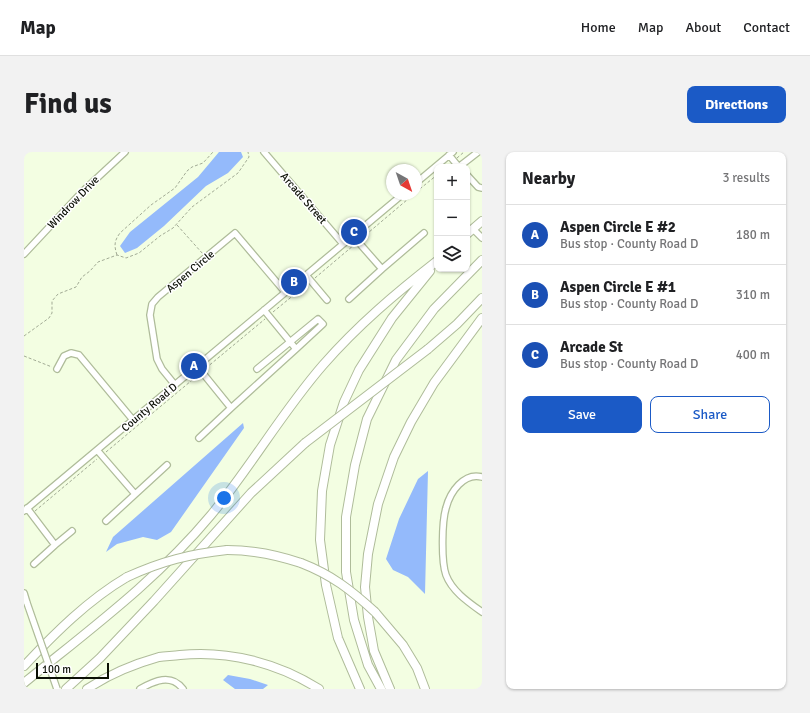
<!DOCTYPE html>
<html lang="en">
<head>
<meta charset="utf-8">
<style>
	body { margin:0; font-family:Signika,sans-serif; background:#f2f2f2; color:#202124 }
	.controls { position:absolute; right:12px; top:12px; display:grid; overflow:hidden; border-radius:8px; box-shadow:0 1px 3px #0004 }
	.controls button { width:36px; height:36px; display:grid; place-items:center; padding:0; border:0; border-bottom:1px solid #e0e0e0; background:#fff; color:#202124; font:20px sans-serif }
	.compass { position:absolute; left:362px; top:12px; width:36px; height:36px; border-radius:50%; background:#fff; box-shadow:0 1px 3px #0004; rotate:140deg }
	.scale { position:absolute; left:12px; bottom:10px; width:73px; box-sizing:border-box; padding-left:4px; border:2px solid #0b0f05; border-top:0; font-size:11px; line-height:14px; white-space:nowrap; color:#0b0f05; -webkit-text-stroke:3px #fff; paint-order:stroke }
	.you { position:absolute; left:200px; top:346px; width:14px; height:14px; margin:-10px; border:3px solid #fff; border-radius:50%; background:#1a73e8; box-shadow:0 0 0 6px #1a73e833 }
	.badge { display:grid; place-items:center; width:26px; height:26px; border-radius:50%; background:#1b5ac6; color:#fff; font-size:13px; font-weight:700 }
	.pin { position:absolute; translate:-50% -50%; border:2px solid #fff; box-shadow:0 1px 4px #0006 }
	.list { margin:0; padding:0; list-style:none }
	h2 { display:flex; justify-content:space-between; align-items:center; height:52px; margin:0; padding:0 16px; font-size:17px }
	h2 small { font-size:13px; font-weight:400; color:#757577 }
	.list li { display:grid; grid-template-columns:26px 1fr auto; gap:12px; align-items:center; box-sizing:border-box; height:60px; padding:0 16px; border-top:1px solid #e0e0e0 }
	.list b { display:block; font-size:15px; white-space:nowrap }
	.list p { margin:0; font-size:13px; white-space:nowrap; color:#757577 }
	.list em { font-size:13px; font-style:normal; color:#757577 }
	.actions { display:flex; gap:8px; padding:12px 16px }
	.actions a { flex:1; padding:9px 0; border:1px solid #1b5ac6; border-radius:8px; text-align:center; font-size:14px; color:#1b5ac6 }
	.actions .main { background:#1b5ac6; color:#fff }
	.icon { flex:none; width:22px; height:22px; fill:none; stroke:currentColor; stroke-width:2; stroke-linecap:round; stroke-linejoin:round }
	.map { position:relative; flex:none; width:458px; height:537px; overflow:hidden; border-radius:8px }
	header { display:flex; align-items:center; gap:24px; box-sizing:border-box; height:56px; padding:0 20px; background:#fff; border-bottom:1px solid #e0e0e0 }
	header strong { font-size:19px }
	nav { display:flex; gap:22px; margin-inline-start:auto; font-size:14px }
	.intro { display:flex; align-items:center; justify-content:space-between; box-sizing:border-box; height:96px; padding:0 24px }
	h1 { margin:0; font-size:28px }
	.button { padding:10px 18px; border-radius:8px; background:#1b5ac6; color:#fff; font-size:14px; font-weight:700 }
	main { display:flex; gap:24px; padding:0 24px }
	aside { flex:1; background:#fff; border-radius:8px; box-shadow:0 1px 3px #0004 }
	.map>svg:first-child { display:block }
	.water { fill:#94bafb }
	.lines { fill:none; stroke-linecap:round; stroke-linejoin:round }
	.minor-casing { stroke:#afbc9a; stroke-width:8 }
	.highway-casing { stroke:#afbc9a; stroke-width:10 }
	.path { stroke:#a2ab95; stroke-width:1; stroke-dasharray:3 2; stroke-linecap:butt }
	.minor { stroke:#fff; stroke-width:5.5 }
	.highway { stroke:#fff; stroke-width:8 }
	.minor-bridge-casing { stroke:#afbc9a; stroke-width:8; stroke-linecap:butt }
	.highway-bridge-casing { stroke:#afbc9a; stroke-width:10; stroke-linecap:butt }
	.minor-bridge { stroke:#fff; stroke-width:5.5 }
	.highway-bridge { stroke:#fff; stroke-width:8 }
	.labels { text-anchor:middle; stroke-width:3; stroke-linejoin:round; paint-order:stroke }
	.street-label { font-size:11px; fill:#0b0f05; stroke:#fff }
</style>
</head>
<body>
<header>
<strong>Map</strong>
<nav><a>Home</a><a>Map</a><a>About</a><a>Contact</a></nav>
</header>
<div class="intro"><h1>Find us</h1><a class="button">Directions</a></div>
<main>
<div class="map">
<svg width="458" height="537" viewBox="0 0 458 537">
	<rect width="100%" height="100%" fill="#f3fee2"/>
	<path class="water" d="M195 0H217L219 5 204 21 182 34 140 74 113 96 101 101 96 94 106 80 174 25Z
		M219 271 220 276 147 380 133 388 119 385 93 392 82 400 89 385Z
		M404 319 401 442 384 425 369 418 362 407 375 367 394 327Z
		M204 523 226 527 244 533 239 537H211L199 528Z"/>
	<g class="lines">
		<defs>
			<path id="minor" d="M240 0 319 92
				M425 3 434 14H436L454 0
				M443 23 454 35 458 36
				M392 31 429 0
				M449 77 458 86
				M329 84 358 117 400 81
				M0 102 58 40 101 0
				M282 123 303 148
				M325 147 358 117
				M173 214 207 256 272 197 240 158
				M33 217 40 204 47 201 55 203 109 268
				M233 217 294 167 299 172 272 197
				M151 233 138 217 133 207 126 163 128 152 134 145 211 81 261 140
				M175 286 207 256
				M73 298 111 342
				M458 325C440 320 426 340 422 356 418 369 417 409 422 423 428 439 444 450 458 460
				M3 356 31 393 48 379
				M0 359 379 42
				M82 369 143 313
				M10 412 31 393
				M0 441 3 451
				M116 537C130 529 147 521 159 537"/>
			<path id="highway" d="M443 82 458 69
				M404 197 433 172 458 146
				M203 398C229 398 253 403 277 411
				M351 460 379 493 393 516 401 537
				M0 514C31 481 64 448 103 425
				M0 531C65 478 133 428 187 363 227 315 258 260 299 213 334 173 372 141 413 109
				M42 537 76 506 130 449 227 341 281 291
				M63 537C84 523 110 512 135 505 142 504 149 504 156 503 204 498 254 511 295 537
				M336 537 314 486 302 433 296 388 298 339 306 293 320 250 335 218 368 166 406 119
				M357 537 344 513 330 468 322 420V365L331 313 343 267 372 208 410 157 458 108
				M366 537 350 499 344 465 341 435 344 402 354 352 370 305 387 270 410 231 458 166"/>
		</defs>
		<use href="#minor" class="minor-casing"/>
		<use href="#highway" class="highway-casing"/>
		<path class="path" d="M433 6 440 0
			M422 15 426 12
			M392 40 413 23
			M153 73 179 102
			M338 86 390 42
			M93 103C90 94 90 89 96 81L127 53 151 36 163 19 168 15 179 11 189 0
			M291 126 330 93
			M249 160 282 133
			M0 184 25 166 28 161V149L34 142 52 135 58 125 66 119 74 110 93 103 102 106 115 101 136 84 149 76 168 55 214 21 225 5 224 0
			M0 204 28 215
			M182 216 241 167
			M82 300 173 224
			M11 359 73 307"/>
		<use href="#minor" class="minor"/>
		<use href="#highway" class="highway"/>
		<defs>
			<path id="minor-bridge" d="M3 451 33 537"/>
			<path id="highway-bridge" d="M281 291 404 197
				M277 411C308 423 327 438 351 460
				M103 425C138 409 166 402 203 398"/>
		</defs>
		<use href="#minor-bridge" class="minor-bridge-casing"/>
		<use href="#highway-bridge" class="highway-bridge-casing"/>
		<use href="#minor-bridge" class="minor-bridge"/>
		<use href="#highway-bridge" class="highway-bridge"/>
	</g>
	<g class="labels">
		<g class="street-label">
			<text transform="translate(280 46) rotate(49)" y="4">Arcade Street</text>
			<text transform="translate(49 50) rotate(-46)" y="4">Windrow Drive</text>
			<text transform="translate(166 119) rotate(-40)" y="4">Aspen Circle</text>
			<text transform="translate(125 255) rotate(-40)" y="4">County Road D</text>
		</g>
	</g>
</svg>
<div class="controls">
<button>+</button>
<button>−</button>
<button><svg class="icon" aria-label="layers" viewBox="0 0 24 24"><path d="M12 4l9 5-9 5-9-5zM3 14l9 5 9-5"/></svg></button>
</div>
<svg class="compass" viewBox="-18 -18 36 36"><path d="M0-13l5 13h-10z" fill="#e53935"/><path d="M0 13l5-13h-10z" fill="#757577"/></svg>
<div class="scale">100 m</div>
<div class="you"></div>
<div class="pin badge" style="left:170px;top:214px;background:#1a4fb4">A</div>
<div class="pin badge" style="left:270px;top:130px;background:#1a4fb4">B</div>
<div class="pin badge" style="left:330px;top:80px;background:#1a4fb4">C</div>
</div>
<aside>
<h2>Nearby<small>3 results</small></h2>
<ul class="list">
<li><span class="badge" style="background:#1a4fb4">A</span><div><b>Aspen Circle E #2</b><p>Bus stop · County Road D</p></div><em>180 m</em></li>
<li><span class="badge" style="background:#1a4fb4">B</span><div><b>Aspen Circle E #1</b><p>Bus stop · County Road D</p></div><em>310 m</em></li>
<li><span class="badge" style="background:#1a4fb4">C</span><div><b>Arcade St</b><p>Bus stop · County Road D</p></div><em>400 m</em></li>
</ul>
<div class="actions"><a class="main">Save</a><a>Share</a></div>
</aside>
</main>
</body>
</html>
